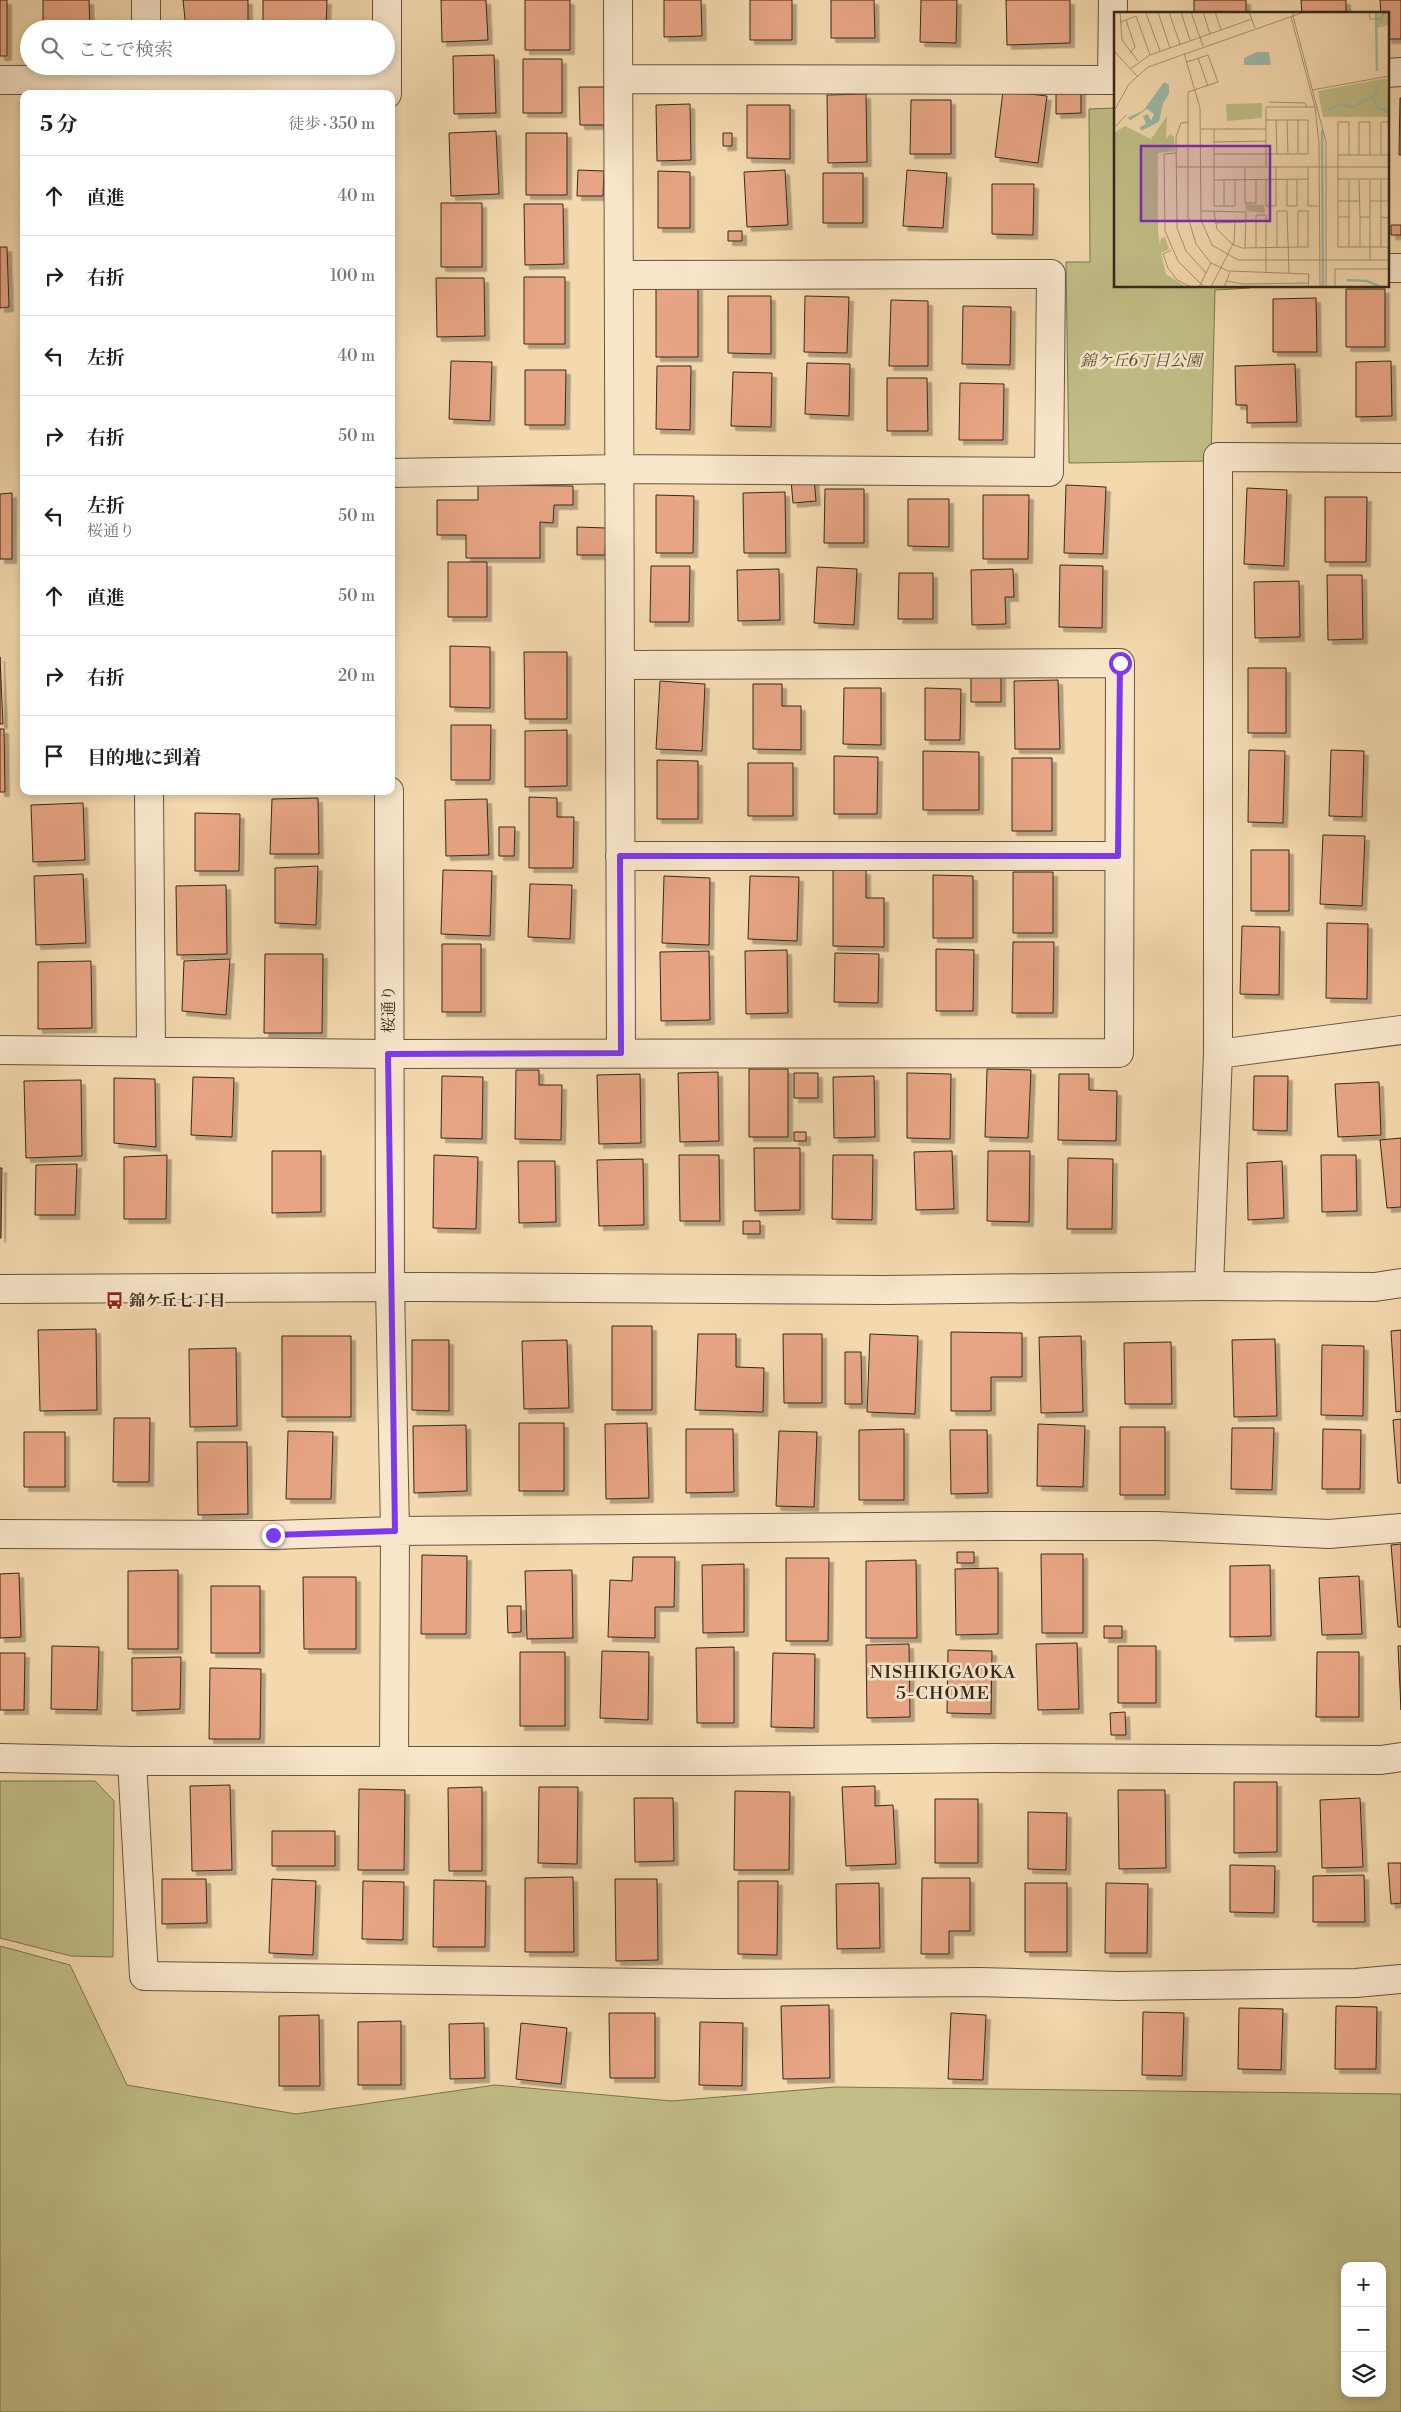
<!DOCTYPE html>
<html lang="ja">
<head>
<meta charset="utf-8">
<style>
	body { margin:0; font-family:"Libre Bodoni","Noto Serif JP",serif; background:#f2f2f2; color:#202124 }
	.controls { position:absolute; right:15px; bottom:15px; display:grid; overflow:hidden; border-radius:10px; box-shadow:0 2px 8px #0003 }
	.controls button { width:45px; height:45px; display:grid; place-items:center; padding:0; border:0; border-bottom:1px solid #e0e0e0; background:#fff; color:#202124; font:25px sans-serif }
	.stop { position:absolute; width:15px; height:15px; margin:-11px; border:4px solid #7c3aed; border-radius:50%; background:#fff }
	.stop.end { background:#7c3aed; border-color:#fff; box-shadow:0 1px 5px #0008 }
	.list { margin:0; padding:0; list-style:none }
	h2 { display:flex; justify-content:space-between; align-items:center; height:65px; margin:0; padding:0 20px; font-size:21px }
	h2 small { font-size:16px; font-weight:400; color:#757577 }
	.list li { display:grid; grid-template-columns:32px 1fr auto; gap:15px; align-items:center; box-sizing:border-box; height:80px; padding:0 20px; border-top:1px solid #e0e0e0 }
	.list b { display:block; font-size:19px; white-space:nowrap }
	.list p { margin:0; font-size:16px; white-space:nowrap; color:#757577 }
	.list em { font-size:16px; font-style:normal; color:#757577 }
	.icon { flex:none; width:28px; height:28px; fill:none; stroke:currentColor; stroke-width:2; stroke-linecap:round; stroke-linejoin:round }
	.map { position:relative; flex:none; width:1401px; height:2412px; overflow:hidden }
	.search { position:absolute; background:#fff; box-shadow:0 2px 8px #0003; left:20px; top:20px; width:375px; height:55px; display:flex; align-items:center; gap:12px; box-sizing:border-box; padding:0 18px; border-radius:28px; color:#757577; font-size:19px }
	.panel { position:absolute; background:#fff; box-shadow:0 2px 8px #0003; left:20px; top:90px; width:375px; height:705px; border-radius:10px }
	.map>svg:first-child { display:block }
	.green { fill:#c1be87; stroke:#7b7451; fill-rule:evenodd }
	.building { fill:#e8a585; stroke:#35291b; filter:url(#shadow) }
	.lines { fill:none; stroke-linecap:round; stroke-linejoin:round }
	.minor-casing { stroke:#655540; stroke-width:30 }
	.tertiary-casing { stroke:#655540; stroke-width:30 }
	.minor { stroke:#f8e6cb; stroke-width:28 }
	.tertiary { stroke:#f8e6cb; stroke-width:28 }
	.route { stroke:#7c3aed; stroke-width:6 }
	.labels { text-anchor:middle; stroke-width:5; stroke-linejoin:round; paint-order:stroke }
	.park-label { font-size:16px; font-style:italic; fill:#584e36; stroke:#f8e6cb }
	.street-label { font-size:16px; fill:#35291b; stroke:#f8e6cb }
	.poi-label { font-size:16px; font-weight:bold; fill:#35291b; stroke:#f8e6cb; text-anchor:start }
	.neighbourhood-label { font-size:18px; letter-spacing:1px; fill:#35291b; stroke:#f8e6cb }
	.inset-river { fill:none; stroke:#9cbaa9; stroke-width:2.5 }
	.inset-road { fill:none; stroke:#a89374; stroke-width:1 }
	.view { fill:#7b2cbf; fill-opacity:0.15; stroke:#7b2cbf; stroke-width:2.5 }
	.inset-edge { fill:none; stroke:#35291b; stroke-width:2.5 }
</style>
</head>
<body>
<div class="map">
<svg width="1401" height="2412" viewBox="0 0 1401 2412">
	<defs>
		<filter id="shadow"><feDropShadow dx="4.5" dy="4.5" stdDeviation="0" flood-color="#0004"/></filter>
	</defs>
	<rect width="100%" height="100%" fill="#f4d9af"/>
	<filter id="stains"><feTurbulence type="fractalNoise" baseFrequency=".004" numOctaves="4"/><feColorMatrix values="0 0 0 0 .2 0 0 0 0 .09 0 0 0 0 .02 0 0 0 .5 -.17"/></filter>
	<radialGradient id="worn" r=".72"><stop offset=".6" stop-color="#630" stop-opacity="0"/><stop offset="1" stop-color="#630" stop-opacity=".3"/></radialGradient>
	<path class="green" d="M1115 108V286H1250V288L1215 290 1211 461 1069 463 1066 262H1090L1089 109Z
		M0 1781H95L114 1801 113 1957 71 1956 0 1938Z
		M0 1946 70 1965 127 2085 296 2114 495 2085 672 2101 835 2087 1401 2094V2412H0ZM1345 2266H1382V2393H1345Z"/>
	<path class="building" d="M0 0H7V56H0Z
		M43 0H89L90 29H43Z
		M183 0H248V29H186Z
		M263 0H327L326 29H263Z
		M441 0H486L488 40 442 42Z
		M525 0H570V50H525Z
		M664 0H701L702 36 664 37Z
		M750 0H792V40H750Z
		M831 0H874L875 38H831Z
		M921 0H957L956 43 920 42Z
		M1006 0H1070V43L1007 45Z
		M1194 0H1246V12H1238V14H1194Z
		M1301 0H1346V14H1302Z
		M1380 0H1401V39H1387V14H1381Z
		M494 55 496 113 454 114 453 56Z
		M523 59H562V113H523Z
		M579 87H604L605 125H580Z
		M1056 89H1081V113L1056 114Z
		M1003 91 1047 96 1038 163 995 157Z
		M866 94 867 162 828 163 827 95Z
		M1400 98H1401V155H1399Z
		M911 100H951V154H910Z
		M690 104 691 160 657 161 656 105Z
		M747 105H790V159L747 158Z
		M496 131 499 194 451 196 449 133Z
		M526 133H567V195H526Z
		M723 133H732V146H723Z
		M578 170 604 171 603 196H577Z
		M785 170 788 225 747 227 744 172Z
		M907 170 947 173 943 228 903 226Z
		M658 171 690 172V228H658Z
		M823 173H863V223H823Z
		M992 184H1034L1033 235 992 234Z
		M441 203H482V267H441Z
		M524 204H563L564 264 525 265Z
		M1391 225H1401V235H1391Z
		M728 231H742V241H728Z
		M0 247H7L9 307 0 308Z
		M524 277H565V344H524Z
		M436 278H484L485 336 437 337Z
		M656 286H698V357H656Z
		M1346 289H1385V347H1346Z
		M728 296H771V354L728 353Z
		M805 296 849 297 847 353 804 352Z
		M1316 298 1317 352H1273V299Z
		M891 300 928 301V366H889Z
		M963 306 1011 307 1010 365 962 364Z
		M451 361 492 362 490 421 449 419Z
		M1391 361 1392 416 1356 417V362Z
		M807 363 850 364 849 416 805 414Z
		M1295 364 1297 422 1247 423V405H1236L1235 366Z
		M657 366H691L690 430 656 429Z
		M525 370H566L565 425H525Z
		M733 372 772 373 771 427 731 426Z
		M887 378H927L928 431H887Z
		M960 383 1004 384 1003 440H959Z
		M814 478 816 501 793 503 791 480Z
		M478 485 573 486V505H554L553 523 540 522V558H466V535H437V500H478Z
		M1066 485 1106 487 1103 554 1064 553Z
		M1247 488 1287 490 1284 566 1244 564Z
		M825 489H864V543H824Z
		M785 492 786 553H744L743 493Z
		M12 493V559H0V494Z
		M656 495 694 496 693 553H656Z
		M983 495H1029L1028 559H983Z
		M1325 497H1367L1366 562H1325Z
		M908 499H949V547L908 546Z
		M577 527 606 528 605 555H577Z
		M448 562H487V617H448Z
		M1060 565 1103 566 1102 628 1059 627Z
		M651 566H690L689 622H650Z
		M817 567 857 569 854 625 814 623Z
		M779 569 780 620 738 621 737 570Z
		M1013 569 1014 597H1005L1006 624 972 625 971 570Z
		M899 573H933V619H898Z
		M1327 575H1362L1363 639 1328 640Z
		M1299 581 1300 637 1255 638 1254 582Z
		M450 646 490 647V708L450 707Z
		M524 652H567V719H525Z
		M0 657 3 724H0Z
		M1248 668H1286V733H1248Z
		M971 674H1001V702H971Z
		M1058 680 1060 749H1015L1014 681Z
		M660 681 705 684 702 751 656 749Z
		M753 684H782V706H801V750L753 749Z
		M844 688H881V745L843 744Z
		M925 688 961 689 960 740H925Z
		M451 725H491L490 780H451Z
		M0 729H4L5 792H0Z
		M567 730V786L525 787V731Z
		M1249 750 1285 751 1283 823 1248 822Z
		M1331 750 1364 751 1362 817 1329 816Z
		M923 751 979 752V810H923Z
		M834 756 878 757 877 814H834Z
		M1012 758H1052V831H1012Z
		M657 760 698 761V819H657Z
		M748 763H793V816H748Z
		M529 797 557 798V817H574L573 868H529Z
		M318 798 319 854H270L272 799Z
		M487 799 489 855 446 856 445 800Z
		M83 803 85 860 33 862 31 805Z
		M195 813 240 814 239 871H195Z
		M499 827H515L514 856H499Z
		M1323 835 1365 836 1362 906 1320 904Z
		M1251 850H1289V911H1251Z
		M318 866 316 925 275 923V868Z
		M443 870 492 871 490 936 441 934Z
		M833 870H866V898H884V947L833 946Z
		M1013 872H1053V933H1013Z
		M83 874 86 943 36 945 34 876Z
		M933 875 973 876V938H933Z
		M664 876 710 878 709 945 662 943Z
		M750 876 799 877 797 941 748 939Z
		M530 884 572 885 570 939 528 937Z
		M226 885 227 954 177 955 176 886Z
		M1327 923 1368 924 1367 999 1326 998Z
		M1242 926 1280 927 1279 995 1240 994Z
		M1013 942H1054L1053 1013H1012Z
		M442 944H481V1012H442Z
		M936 949 974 950 973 1011H936Z
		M787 950 788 1013 746 1014 745 951Z
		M709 951 710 1020 661 1021 660 952Z
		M835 953 879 954 878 1003 834 1002Z
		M265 954H323L322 1033H264Z
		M230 959 226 1015 182 1011 184 961Z
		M91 961 92 1028 38 1029V962Z
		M749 1069H788V1137H749Z
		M987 1069 1031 1070 1028 1138 985 1137Z
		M516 1070H539V1085H562L561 1140 515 1139Z
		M718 1072 719 1141 680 1142 678 1073Z
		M794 1073H818V1098H794Z
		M907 1073 951 1074 950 1139 907 1138Z
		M640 1074 641 1143 599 1144 597 1075Z
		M1059 1074H1089V1090L1117 1091 1116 1141 1058 1140Z
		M442 1076 483 1077 482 1139 441 1138Z
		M874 1076 875 1137 834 1138 833 1077Z
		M1254 1076H1288L1287 1131 1253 1130Z
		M193 1077 234 1078 232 1137 191 1135Z
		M114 1078 155 1079 156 1147 114 1143Z
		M81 1080 82 1156 26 1158 24 1081Z
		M1379 1082 1381 1135 1338 1137 1335 1084Z
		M794 1132H806V1141H794Z
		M1401 1138V1207L1387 1208 1380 1140Z
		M754 1148H800V1210L755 1211Z
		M272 1151H321V1212L272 1213Z
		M952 1151 954 1209 916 1210 914 1152Z
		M988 1151H1030L1029 1222 987 1221Z
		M167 1155 166 1219H124V1157Z
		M434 1155 478 1157 476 1229 433 1228Z
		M679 1155H719L720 1221H680Z
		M833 1155H873L872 1220 832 1219Z
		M1321 1155H1356L1357 1211 1322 1212Z
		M1068 1158 1113 1159 1112 1229H1067Z
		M643 1159 644 1225 599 1226 597 1160Z
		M518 1161H555L556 1222 519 1223Z
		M1282 1161 1284 1218 1248 1220 1247 1163Z
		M77 1164 75 1215H35L36 1165Z
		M0 1168H2L1 1238H0Z
		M743 1221H760V1234H743Z
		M612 1326H652V1410H612Z
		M96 1329 97 1410 40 1411 38 1330Z
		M1401 1330V1411L1396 1412 1391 1331Z
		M951 1332 1022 1333V1377H991V1411H951Z
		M698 1334H736V1367L764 1368 763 1412 695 1410Z
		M783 1334H822V1403H784Z
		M870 1334 918 1336 915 1414 867 1412Z
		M282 1336H351V1417H282Z
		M1081 1336 1083 1412 1041 1413 1039 1337Z
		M1275 1339 1277 1416 1234 1417 1232 1340Z
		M412 1340H449V1411L412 1410Z
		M567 1340 569 1408 524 1409 522 1341Z
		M1171 1342 1172 1404H1125L1124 1343Z
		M1322 1345 1364 1346 1363 1416 1321 1415Z
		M236 1348 237 1426 190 1427 189 1349Z
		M845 1352H861L862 1404H845Z
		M114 1418H150L149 1482H113Z
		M1401 1419V1483H1398L1393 1420Z
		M519 1423H564V1491H519Z
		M647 1423 649 1498 606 1499 605 1424Z
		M1038 1424 1085 1426 1083 1487 1037 1486Z
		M466 1425 467 1491 414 1493 413 1426Z
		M1120 1427H1165V1495H1120Z
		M1232 1428H1274L1272 1490 1231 1489Z
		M686 1429H733L734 1492 686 1493Z
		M904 1429V1500H859V1430Z
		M1323 1429 1361 1430 1360 1489H1322Z
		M950 1430H987L988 1493 951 1494Z
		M288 1431 333 1432 331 1499H286Z
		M779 1431 817 1432 814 1507 776 1506Z
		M24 1432H65V1487H24Z
		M197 1442H247L248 1514 198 1515Z
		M1401 1544V1627H1398L1391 1545Z
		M957 1552H974V1563H957Z
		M1041 1554H1083V1633H1042Z
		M422 1555 467 1556 466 1634H421Z
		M633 1557H675L674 1607H655V1638L608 1637 610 1580 632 1581Z
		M786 1558H829L828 1641H786Z
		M916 1560 917 1638H866V1561Z
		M744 1564V1632L703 1633 702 1565Z
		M1270 1565 1271 1636 1230 1637V1566Z
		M998 1568V1634L956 1635 955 1569Z
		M178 1570V1649H128V1571Z
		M572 1570 573 1638 527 1639 525 1571Z
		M19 1573 21 1637 0 1638V1574Z
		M1359 1576 1362 1634 1322 1635 1319 1578Z
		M303 1577H356V1649H304Z
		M211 1586H260V1653H211Z
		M507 1606H521V1632L508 1633Z
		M1104 1626H1122V1638H1104Z
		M1077 1643 1079 1709 1038 1710 1036 1644Z
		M909 1644 910 1717 867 1718 866 1645Z
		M52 1646 99 1647 97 1710 51 1709Z
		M1118 1646H1156V1703H1118Z
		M1398 1646H1401V1710Z
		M734 1647V1723H697L696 1648Z
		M948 1650 992 1651 991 1714 947 1713Z
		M602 1651 649 1652 648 1720 600 1718Z
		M520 1652H565V1726H520Z
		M1317 1652H1359V1717H1316Z
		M0 1653H25L24 1710H0Z
		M773 1653 815 1654 814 1728 771 1727Z
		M181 1657 180 1709 132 1711V1658Z
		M210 1668 261 1669 260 1739H209Z
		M1125 1712 1126 1735H1111L1110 1713Z
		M1234 1782H1277V1852L1234 1853Z
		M230 1785 232 1870 192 1871 190 1786Z
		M875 1786V1806L893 1805 896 1864 846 1866 842 1787Z
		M482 1787V1871H449L448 1788Z
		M539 1787H578L577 1864 538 1863Z
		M359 1789 405 1790 404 1870H358Z
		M1118 1790H1165L1166 1868 1119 1869Z
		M735 1791 790 1792 789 1870H734Z
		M634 1798H673L674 1861 635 1862Z
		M1360 1798 1363 1867 1322 1868 1320 1800Z
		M935 1799H978V1863H935Z
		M1028 1812 1067 1813 1066 1870 1028 1869Z
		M272 1831H335V1866H272Z
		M1388 1863H1401V1903L1391 1904Z
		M1230 1865 1275 1866 1274 1913 1230 1912Z
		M1364 1875 1365 1922H1313V1876Z
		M573 1877 574 1952H525V1878Z
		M922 1878H970V1931H949V1954H921Z
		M162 1879H206L207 1923 162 1924Z
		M272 1879 316 1881 313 1955 269 1953Z
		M615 1879H657L658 1960 616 1961Z
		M434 1880 486 1881 485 1947H433Z
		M363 1881 404 1882 403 1940 362 1939Z
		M738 1881H778L777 1955 738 1954Z
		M879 1883 880 1948 837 1949 836 1884Z
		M1025 1883H1067V1952H1025Z
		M1106 1883 1148 1884 1147 1953H1105Z
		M829 2005 830 2078 783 2079 781 2006Z
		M1336 2006 1377 2007 1376 2069H1335Z
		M1239 2008 1283 2009 1281 2070 1238 2069Z
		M1143 2012 1184 2013 1182 2076 1142 2075Z
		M609 2013H655V2078H610Z
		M951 2013 986 2015 983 2080 948 2079Z
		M319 2015 320 2086H279V2016Z
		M401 2021V2085H358V2022Z
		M700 2022 743 2023 742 2086 699 2085Z
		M484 2023 485 2078 450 2079 449 2024Z
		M521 2023 567 2028 561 2084 516 2079Z"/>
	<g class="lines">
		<defs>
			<path id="minor" d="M146 0V29
				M618 0 621 1053
				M1387 73 1401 72
				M619 79 1112 80 1113 0
				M0 80 387 79
				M1387 268H1401
				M391 473 619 469 1049 472 1051 274 619 275
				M149 791 151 1050
				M620 856H1118
				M0 1050 388 1054 1119 1053 1120 663 620 665
				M1218 1054 1401 1030
				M1209 1286 1218 1054V457L1401 458
				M390 1287 395 1531 394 1761
				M0 1534 273 1535 395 1531 989 1526H1157L1329 1534 1401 1528
				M0 1758 132 1761H718L993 1758 1381 1760 1401 1757
				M132 1761 144 1976 718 1984 979 1982 1118 1986 1356 1983 1401 1979"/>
			<path id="tertiary" d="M387 0V94
				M389 791 390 1287
				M0 1289 423 1287 886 1290 1209 1286 1375 1287 1401 1283"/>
		</defs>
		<use href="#minor" class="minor-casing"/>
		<use href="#tertiary" class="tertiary-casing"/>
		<use href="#minor" class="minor"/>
		<use href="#tertiary" class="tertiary"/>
	</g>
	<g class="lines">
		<path class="route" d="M273 1535 395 1531 388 1054 621 1053 620 856H1118L1120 663"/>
	</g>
	<defs>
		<symbol id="bus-bare" viewBox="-9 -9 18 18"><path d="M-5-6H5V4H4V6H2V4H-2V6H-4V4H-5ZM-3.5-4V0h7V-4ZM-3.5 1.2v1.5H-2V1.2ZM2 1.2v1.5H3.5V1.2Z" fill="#8f2418" stroke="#f8e6cb" stroke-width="2.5" paint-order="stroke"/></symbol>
	</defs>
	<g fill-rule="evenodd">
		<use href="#bus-bare" x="102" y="1288" width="25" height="25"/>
	</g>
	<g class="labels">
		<g class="park-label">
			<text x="1141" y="366">錦ケ丘6丁目公園</text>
		</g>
		<g class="street-label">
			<text transform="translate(388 1009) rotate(-90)" y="6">桜通り</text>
		</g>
		<g class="poi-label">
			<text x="129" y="1306">錦ケ丘七丁目</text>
		</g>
		<g class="neighbourhood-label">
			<text x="943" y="1678">NISHIKIGAOKA<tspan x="943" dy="21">5-CHOME</tspan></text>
		</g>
	</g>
	<g transform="translate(1114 12)">
		<rect width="275" height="275" fill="#f4d9af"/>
		<path d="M263 0H275V13L263 16ZM273 66 275 105H209L204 79ZM148 91V106L113 109 112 92ZM53 104 52 127 56 122 60 125 61 139 44 141V221L46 233 47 226 51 225 55 237 47 241 52 262 72 275H0V121L11 114 37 127ZM131 192 150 193 151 201 132 199Z" fill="#c1be87"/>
		<path d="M143 40H155L157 53H130V46ZM50 70 55 73V82L49 91 45 110 27 119 26 115 32 112 29 104 34 102 37 109 40 102 33 97 17 108 13 106 30 98Z" fill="#9cbaa9"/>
		<path class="inset-river" d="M262 0 263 59M259 85 264 96 275 99M255 86 262 82 263 73M215 98 227 92 239 95 253 87M208 119 209 275M233 268 253 269 267 275"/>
		<path class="inset-road" d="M6 0 8 28 24 49M35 0 32 1 46 39M44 0 56 36M55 0 66 32M67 0 76 28M77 0 89 34M89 0 96 22M101 0 107 18M135 0 141 16M190 0 179 4 212 130V275M255 0 256 7H267L271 0M177 5 201 95 205 131 206 275M12 8 21 35 16 41M7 10 22 4 36 43M0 39 23 64M70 41 86 96 87 208 98 233 124 248H275M84 46 94 74M73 50 94 43 104 70 74 80V205L82 232 97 251 114 259 195 262 194 275M16 57 36 43 138 7M198 78 275 64M155 90 191 91 193 95M0 99 15 72 34 55 179 4V0M162 108 163 142M173 108 174 141M184 108V141M74 110 67 111 62 125 63 216 72 239 92 261M0 116 12 103M87 117H152M100 117V194H121V167M100 130 152 129M62 141 50 142 51 219 64 249 90 275M100 142H194V108H152M224 143H275M235 143V110H224V235H275M245 143V110H256V143M267 143V110H275M62 155H275M152 155V95H201M194 155V194H206M131 156V191H142V167M152 167V194H162V155M173 167V194H183V167M224 167H275M245 167 246 205M267 167V205M100 168 194 167M110 168V194M235 168V205M256 168V189H275M224 189H245M87 199 132 200 131 235M184 199H194V235H184ZM100 200 103 217 118 232 128 236 184 235M224 205H235V235M256 205V189M101 211 132 210M142 235V203H152V261M163 235V199H173L175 261M246 235V205H256V248M267 235V205L275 206M57 238 49 242 54 256 63 268 77 275M112 269 129 272 194 271M85 275 97 251M97 275 120 230 121 211M110 275 116 260M221 275V257H275"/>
		<path class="view" d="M27 134H156V209H27Z"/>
		<rect width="275" height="275" class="inset-edge"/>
	</g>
	<rect width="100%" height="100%" filter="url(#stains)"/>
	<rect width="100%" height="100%" fill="url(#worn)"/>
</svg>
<div class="controls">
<button>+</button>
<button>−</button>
<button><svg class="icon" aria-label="layers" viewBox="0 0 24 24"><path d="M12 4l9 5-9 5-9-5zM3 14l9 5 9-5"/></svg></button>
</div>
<div class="stop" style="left:1120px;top:663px"></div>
<div class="stop end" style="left:273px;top:1535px"></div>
<div class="search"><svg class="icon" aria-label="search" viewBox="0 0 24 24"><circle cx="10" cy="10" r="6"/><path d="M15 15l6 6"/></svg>ここで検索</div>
<section class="panel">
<h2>5 分<small>徒歩 · 350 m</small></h2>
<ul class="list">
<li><svg class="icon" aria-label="ahead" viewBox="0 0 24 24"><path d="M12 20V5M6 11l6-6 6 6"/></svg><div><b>直進</b></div><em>40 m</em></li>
<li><svg class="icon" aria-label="right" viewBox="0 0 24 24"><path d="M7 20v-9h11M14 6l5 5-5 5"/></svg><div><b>右折</b></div><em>100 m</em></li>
<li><svg class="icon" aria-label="left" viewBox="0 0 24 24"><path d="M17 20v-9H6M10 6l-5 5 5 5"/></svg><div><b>左折</b></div><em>40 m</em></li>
<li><svg class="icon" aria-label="right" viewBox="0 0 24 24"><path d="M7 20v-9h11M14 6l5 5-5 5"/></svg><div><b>右折</b></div><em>50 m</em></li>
<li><svg class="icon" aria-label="left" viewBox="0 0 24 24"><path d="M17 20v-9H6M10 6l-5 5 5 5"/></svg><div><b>左折</b><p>桜通り</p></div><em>50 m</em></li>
<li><svg class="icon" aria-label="ahead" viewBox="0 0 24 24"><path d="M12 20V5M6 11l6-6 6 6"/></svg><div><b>直進</b></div><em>50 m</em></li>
<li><svg class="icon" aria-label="right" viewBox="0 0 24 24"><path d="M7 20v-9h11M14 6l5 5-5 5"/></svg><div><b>右折</b></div><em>20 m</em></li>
<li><svg class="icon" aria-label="arrive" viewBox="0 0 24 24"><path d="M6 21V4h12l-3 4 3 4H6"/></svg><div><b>目的地に到着</b></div></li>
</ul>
</section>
</div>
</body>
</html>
